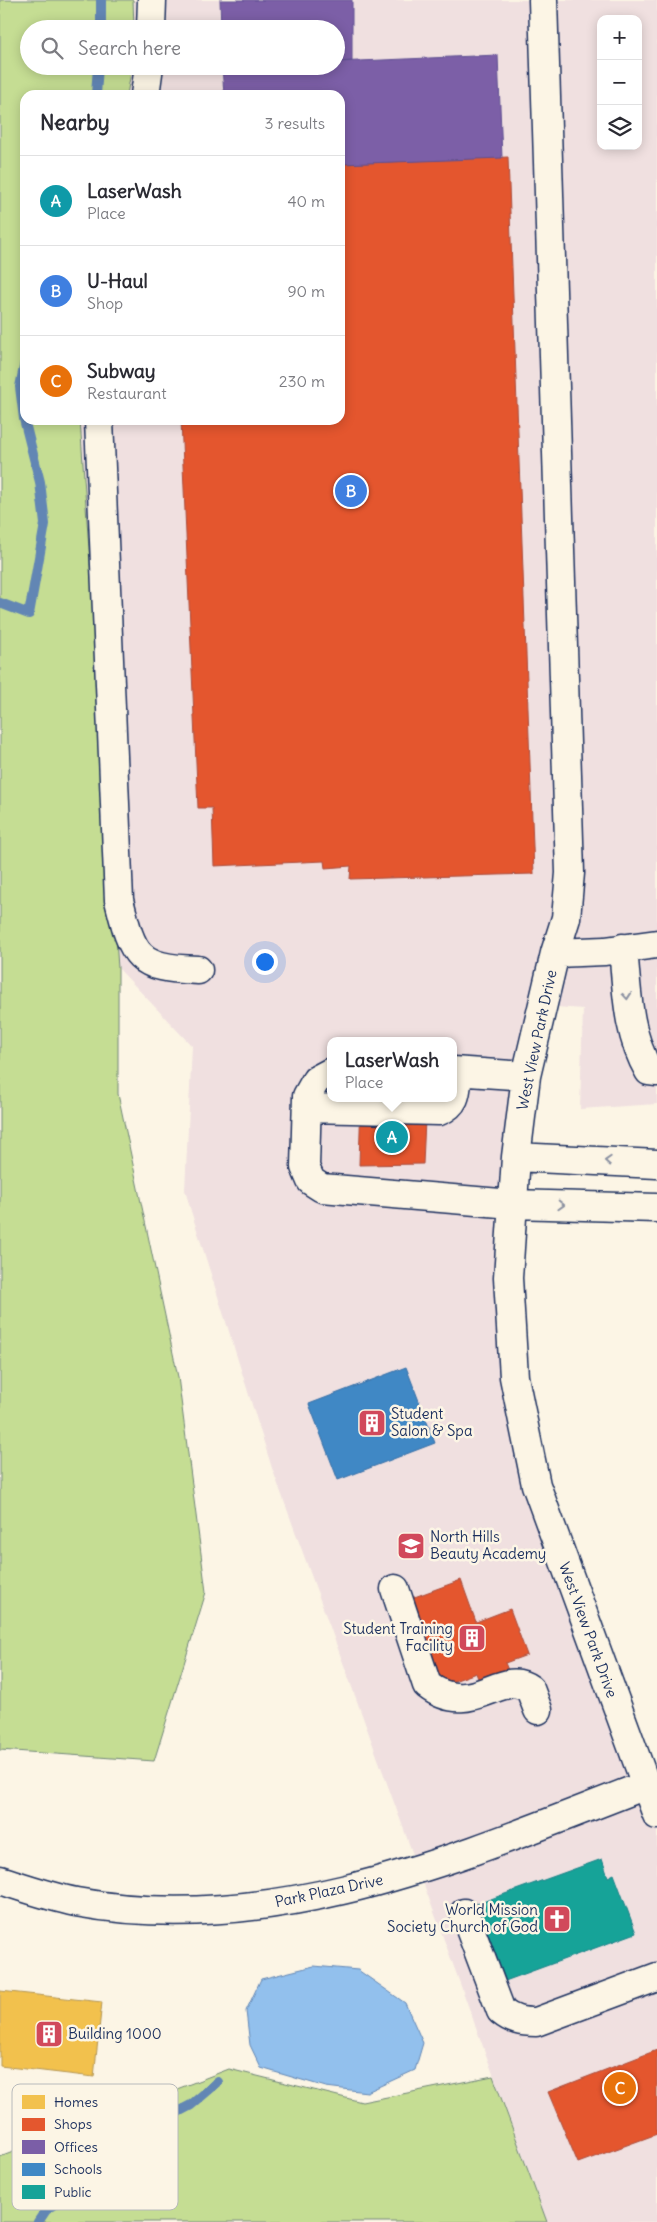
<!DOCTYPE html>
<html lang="en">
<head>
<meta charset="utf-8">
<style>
	body { margin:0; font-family:Delius,sans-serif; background:#f7f7f7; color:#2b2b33 }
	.controls { position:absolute; right:15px; top:15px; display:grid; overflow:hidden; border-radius:10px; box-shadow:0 2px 12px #0003 }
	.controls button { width:45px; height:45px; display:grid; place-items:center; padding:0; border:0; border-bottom:1px solid #e1e1e2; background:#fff; color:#2b2b33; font:25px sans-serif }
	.you { position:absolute; left:264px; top:961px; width:18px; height:18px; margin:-12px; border:4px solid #fff; border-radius:50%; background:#1a73e8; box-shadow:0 0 0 8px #1a73e833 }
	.badge { display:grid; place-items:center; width:32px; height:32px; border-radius:50%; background:#111827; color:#fff; font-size:16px; font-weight:700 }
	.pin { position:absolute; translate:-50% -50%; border:2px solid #fff; box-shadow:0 1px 5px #0006 }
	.popup { position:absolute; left:327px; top:1037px; width:130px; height:65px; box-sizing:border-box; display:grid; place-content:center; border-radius:10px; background:#fff; filter:drop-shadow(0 1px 4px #0005); font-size:16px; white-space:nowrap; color:#7c7c81 }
	.popup b { font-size:19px; color:#2b2b33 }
	.popup::after { content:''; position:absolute; left:50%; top:100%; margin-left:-10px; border:10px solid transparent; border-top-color:#fff }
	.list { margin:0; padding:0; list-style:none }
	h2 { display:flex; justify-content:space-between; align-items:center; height:65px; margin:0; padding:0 20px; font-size:21px }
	h2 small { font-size:16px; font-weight:400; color:#7c7c81 }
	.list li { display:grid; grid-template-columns:32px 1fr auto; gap:15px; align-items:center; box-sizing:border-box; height:90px; padding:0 20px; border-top:1px solid #e1e1e2 }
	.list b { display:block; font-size:19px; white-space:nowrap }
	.list p { margin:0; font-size:16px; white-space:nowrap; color:#7c7c81 }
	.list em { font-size:16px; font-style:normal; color:#7c7c81 }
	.icon { flex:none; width:28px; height:28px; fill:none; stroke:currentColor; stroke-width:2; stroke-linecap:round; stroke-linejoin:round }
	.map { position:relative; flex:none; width:657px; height:2222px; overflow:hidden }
	.search { position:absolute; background:#fff; box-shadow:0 2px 12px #0003; left:20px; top:20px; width:325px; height:55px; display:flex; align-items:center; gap:12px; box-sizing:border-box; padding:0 18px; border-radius:28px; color:#7c7c81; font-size:19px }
	.panel { position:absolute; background:#fff; box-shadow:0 2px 12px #0003; left:20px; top:90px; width:325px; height:335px; border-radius:15px }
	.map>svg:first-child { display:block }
	.built { fill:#f0e0e0; fill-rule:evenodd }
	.green { fill:#c5dd93; stroke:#708678 }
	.water { fill:#92c0ed; stroke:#6286b4 }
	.homes { fill:#f2c14e; stroke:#b29553 }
	.shops { fill:#e4572e; stroke:#a84b3c }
	.offices { fill:#7b5ea7; stroke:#5e5091 }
	.schools { fill:#3f88c5; stroke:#346da6 }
	.public { fill:#17a398; stroke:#188087 }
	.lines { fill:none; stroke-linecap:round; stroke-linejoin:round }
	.stream { stroke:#6286b4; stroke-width:10 }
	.minor-casing { stroke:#1b2f5e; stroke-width:31 }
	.minor { stroke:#fcf5e5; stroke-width:28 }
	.oneway { stroke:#8c92a2 }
	.labels { text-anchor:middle; stroke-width:5; stroke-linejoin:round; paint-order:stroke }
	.street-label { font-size:15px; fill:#1b2f5e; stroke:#fcf5e5 }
	.poi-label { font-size:15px; fill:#1b2f5e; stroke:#fcf5e5; text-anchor:start }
	.key { fill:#fcf5e5; stroke:#b8babc; stroke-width:1 }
	.key-label { font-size:14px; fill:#1b2f5e }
</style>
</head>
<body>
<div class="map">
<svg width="657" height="2222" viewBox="0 0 657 2222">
	<rect width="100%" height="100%" fill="#fcf5e5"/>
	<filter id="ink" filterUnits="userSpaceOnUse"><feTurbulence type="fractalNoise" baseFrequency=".02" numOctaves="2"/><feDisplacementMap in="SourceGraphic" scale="10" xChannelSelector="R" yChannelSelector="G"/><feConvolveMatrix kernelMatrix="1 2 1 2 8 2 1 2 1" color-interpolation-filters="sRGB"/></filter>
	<g filter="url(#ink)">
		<path class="built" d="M133 0H657V1104L580 1109 583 1009 543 1006 526 1076 514 1377 657 1815V2222H547L272 1468 191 1211 185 1190 192 1046 118 968 80 420H340V95H127L132 66H336V29H134ZM601 19H638V146H601ZM331 1041H453V1098H331Z"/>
		<path class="green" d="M0 0H133L134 29H29V66H132L127 95H25V420H80L118 968V1094L178 1377 206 1592 154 1761 0 1750Z
			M229 2069 362 2102 493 2076 547 2222H0V2157Z"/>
		<path class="water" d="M314 1966 358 1970 405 2003 423 2043 415 2070 367 2092 326 2087 261 2068 250 2045 246 2011 261 1979Z"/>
		<path class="homes" d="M0 1991 102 2002 94 2077 0 2066Z"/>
		<path class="shops" d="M508 157 534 874 350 879 351 866 325 868 324 861 214 866 212 808H198L181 420H340V164Z
			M361 1098H426L423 1164 359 1165Z
			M461 1580 476 1622 510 1609 527 1655 505 1663 508 1670 479 1681 476 1673 440 1686 409 1599Z
			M657 2050V2134L578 2163 548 2092Z"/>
		<path class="offices" d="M220 0H352V61L336 62V29H221Z
			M498 55 502 158 340 164V95H224L222 66H336V62Z"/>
		<path class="schools" d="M406 1367 435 1443 338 1480 309 1404Z"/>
		<path class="public" d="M602 1859 608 1877 614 1874 636 1933 505 1981 477 1904Z"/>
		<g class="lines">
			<path class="stream" d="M101 29V0
				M96 95 98 66
				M0 603 29 614 45 524 40 482 24 419 20 387 25 362
				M38 2222 46 2210 85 2185 103 2181 113 2172 116 2157 137 2138 157 2123 191 2105 218 2082"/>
			<defs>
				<path id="minor" d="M543 0 570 873 566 918 555 953 526 1076 516 1157 508 1278 514 1377 536 1485 657 1815
					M151 29 152 0
					M145 95 149 66
					M99 420 119 900C133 957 137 968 198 970
					M623 948C627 989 627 1034 649 1071L657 1072
					M555 953 605 951 657 944
					M453 1071 526 1076
					M331 1072 316 1080 307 1096 305 1167 311 1181 322 1188 512 1204 657 1208
					M307 1108 439 1111C458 1104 456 1090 458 1072
					M516 1157 657 1164
					M395 1589 427 1685C472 1720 502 1667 530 1689L538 1710
					M0 1880C25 1888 51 1897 76 1902 276 1939 464 1855 646 1785
					M464 1913 501 2011C512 2020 521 2022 536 2022L657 1977"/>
			</defs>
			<use href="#minor" class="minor-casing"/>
			<use href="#minor" class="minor"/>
		</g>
		<defs><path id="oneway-chevron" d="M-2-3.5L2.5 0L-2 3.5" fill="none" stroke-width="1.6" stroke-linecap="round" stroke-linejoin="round" transform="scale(1.25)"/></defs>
		<g class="oneway">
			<use href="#oneway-chevron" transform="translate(627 996) rotate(85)"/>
			<use href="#oneway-chevron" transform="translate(608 1161) rotate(-177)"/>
			<use href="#oneway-chevron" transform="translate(561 1205) rotate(2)"/>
		</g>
	</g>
	<defs>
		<symbol id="building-square" viewBox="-11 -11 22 22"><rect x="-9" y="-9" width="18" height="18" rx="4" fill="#d1495b" stroke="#fcf5e5"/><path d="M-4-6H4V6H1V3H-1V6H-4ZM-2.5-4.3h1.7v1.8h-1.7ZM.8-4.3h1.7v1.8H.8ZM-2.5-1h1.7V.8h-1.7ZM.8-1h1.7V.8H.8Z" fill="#fff"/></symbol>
		<symbol id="university-square" viewBox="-11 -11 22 22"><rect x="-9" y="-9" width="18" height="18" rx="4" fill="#d1495b" stroke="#fcf5e5"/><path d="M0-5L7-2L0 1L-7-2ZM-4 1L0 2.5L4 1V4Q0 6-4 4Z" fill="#fff"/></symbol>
		<symbol id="church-square" viewBox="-11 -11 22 22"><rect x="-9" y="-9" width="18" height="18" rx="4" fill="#d1495b" stroke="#fcf5e5"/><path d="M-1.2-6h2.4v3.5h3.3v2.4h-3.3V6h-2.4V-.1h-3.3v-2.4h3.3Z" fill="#fff"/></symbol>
	</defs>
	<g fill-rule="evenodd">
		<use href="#building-square" x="356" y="1407" width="32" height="32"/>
		<use href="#university-square" x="395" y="1530" width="32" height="32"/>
		<use href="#building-square" x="456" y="1622" width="32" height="32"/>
		<use href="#church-square" x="541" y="1903" width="32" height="32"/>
		<use href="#building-square" x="33" y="2018" width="32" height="32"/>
	</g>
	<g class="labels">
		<g class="street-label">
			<text transform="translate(537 1040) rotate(-78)" y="5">West View Park Drive</text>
			<text transform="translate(588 1630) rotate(70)" y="5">West View Park Drive</text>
			<text transform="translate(329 1891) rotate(-12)" y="5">Park Plaza Drive</text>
		</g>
		<g class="poi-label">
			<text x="391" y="1419">Student<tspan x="391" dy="17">Salon &amp; Spa</tspan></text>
			<text x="430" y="1542">North Hills<tspan x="430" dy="17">Beauty Academy</tspan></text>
			<text x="453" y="1634" text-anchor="end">Student Training<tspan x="453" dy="17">Facility</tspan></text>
			<text x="538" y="1915" text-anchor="end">World Mission<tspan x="538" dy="17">Society Church of God</tspan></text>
			<text x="68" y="2039">Building 1000</text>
		</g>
	</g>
	<rect x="12" y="2084" width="166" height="126" rx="8" class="key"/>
	<rect x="22" y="2095" width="23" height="14" fill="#f2c14e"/>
	<rect x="22" y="2118" width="23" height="13" fill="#e4572e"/>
	<rect x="22" y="2140" width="23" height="14" fill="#7b5ea7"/>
	<rect x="22" y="2163" width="23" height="13" fill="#3f88c5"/>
	<rect x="22" y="2185" width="23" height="14" fill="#17a398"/>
	<g class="key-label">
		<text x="54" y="2107">Homes</text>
		<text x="54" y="2129">Shops</text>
		<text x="54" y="2152">Offices</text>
		<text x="54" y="2174">Schools</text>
		<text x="54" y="2197">Public</text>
	</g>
</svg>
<div class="controls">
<button>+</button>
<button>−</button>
<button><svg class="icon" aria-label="layers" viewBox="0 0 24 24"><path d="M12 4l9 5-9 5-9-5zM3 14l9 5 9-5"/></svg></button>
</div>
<div class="you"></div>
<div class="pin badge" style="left:392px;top:1137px;background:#0f9aa8">A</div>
<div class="popup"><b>LaserWash</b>Place</div>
<div class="pin badge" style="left:351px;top:491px;background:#3f7fe0">B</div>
<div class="pin badge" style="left:620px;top:2088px;background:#e8710a">C</div>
<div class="search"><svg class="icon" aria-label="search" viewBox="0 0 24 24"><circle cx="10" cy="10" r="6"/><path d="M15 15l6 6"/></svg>Search here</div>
<section class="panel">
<h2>Nearby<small>3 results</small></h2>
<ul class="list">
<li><span class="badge" style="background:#0f9aa8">A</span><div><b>LaserWash</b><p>Place</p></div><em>40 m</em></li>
<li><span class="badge" style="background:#3f7fe0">B</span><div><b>U-Haul</b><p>Shop</p></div><em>90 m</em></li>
<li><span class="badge" style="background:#e8710a">C</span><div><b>Subway</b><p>Restaurant</p></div><em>230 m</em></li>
</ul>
</section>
</div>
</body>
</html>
